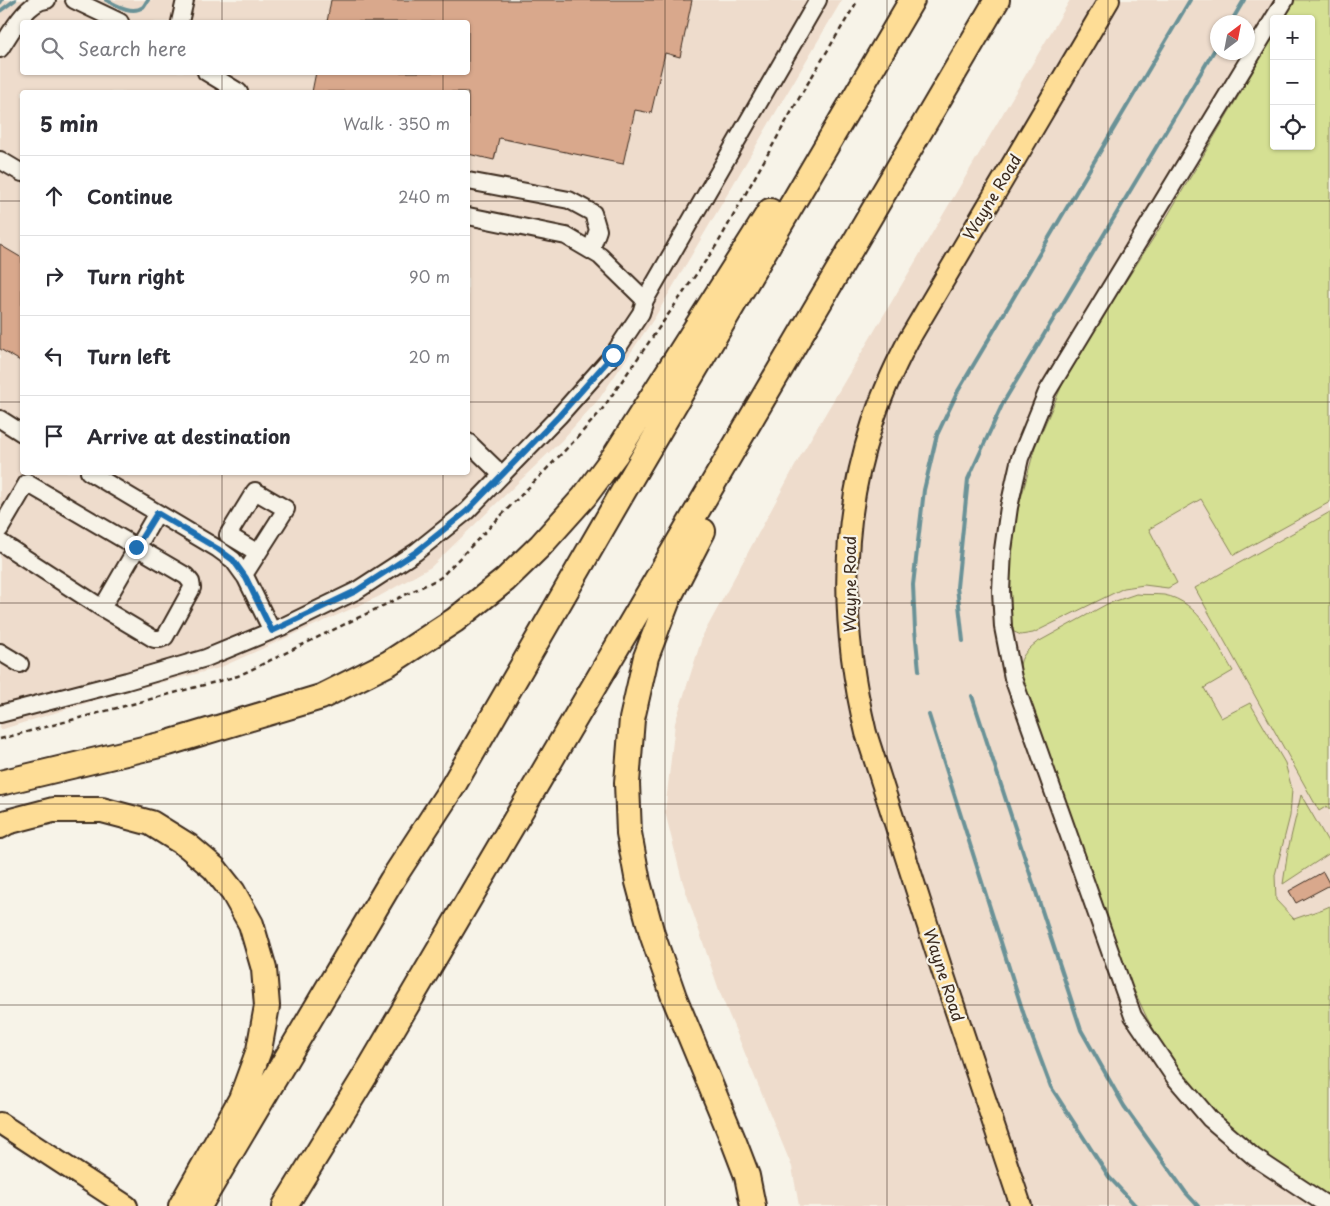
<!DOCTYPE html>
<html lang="en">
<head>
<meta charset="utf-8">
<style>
	body { margin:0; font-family:"Playpen Sans",sans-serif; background:#f7f7f7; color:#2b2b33 }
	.controls { position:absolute; right:15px; top:15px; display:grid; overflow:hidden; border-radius:5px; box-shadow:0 1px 4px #0004 }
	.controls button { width:45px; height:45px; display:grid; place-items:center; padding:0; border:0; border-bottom:1px solid #e1e1e2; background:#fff; color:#2b2b33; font:25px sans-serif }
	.compass { position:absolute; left:1210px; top:15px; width:45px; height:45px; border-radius:50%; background:#fff; box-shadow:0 1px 4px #0004; rotate:32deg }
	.stop { position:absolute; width:15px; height:15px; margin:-11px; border:4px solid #1f6fb2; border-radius:50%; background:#fff }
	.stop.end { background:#1f6fb2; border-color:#fff; box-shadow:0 1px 5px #0008 }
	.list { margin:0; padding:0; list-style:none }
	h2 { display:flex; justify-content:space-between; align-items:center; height:65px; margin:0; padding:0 20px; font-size:21px }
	h2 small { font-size:16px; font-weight:400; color:#7c7c81 }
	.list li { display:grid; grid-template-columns:32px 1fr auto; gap:15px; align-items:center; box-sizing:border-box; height:80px; padding:0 20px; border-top:1px solid #e1e1e2 }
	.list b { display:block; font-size:19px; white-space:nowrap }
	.list em { font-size:16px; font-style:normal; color:#7c7c81 }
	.icon { flex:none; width:28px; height:28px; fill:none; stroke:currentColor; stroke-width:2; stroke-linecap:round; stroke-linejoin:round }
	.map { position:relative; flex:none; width:1330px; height:1206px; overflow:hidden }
	.search { position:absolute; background:#fff; box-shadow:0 1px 4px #0004; left:20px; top:20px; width:450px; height:55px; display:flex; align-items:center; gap:12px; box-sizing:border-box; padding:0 18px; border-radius:5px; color:#7c7c81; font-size:19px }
	.panel { position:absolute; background:#fff; box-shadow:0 1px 4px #0004; left:20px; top:90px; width:450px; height:385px; border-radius:5px }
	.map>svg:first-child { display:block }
	.built { fill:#eedccc; fill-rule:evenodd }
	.green { fill:#d5e093; stroke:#888558 }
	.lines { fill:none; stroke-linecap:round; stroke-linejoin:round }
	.stream { stroke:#6a9297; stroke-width:4 }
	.building { fill:#d9a88c; stroke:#3b2a1e }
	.minor-casing { stroke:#3b2a1e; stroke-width:20 }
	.major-casing { stroke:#3b2a1e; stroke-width:24 }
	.highway-casing { stroke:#3b2a1e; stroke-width:28 }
	.path { stroke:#3b2a1e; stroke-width:2.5; stroke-dasharray:5 4; stroke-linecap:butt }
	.minor { stroke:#f7f3e8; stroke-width:16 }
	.major { stroke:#fedd96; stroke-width:20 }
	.highway { stroke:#fedd96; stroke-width:24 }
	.route { stroke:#1f6fb2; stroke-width:6 }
	.grid { fill:none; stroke:#3b2a1e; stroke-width:1; stroke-opacity:0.55 }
	.labels { text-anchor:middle; stroke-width:4.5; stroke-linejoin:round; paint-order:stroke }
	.street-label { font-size:16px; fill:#3b2a1e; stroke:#f7f3e8 }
</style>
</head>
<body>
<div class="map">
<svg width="1330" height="1206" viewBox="0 0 1330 1206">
	<rect width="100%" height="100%" fill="#f7f3e8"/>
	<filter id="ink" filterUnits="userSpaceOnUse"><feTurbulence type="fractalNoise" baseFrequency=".02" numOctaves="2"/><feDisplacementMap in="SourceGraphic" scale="10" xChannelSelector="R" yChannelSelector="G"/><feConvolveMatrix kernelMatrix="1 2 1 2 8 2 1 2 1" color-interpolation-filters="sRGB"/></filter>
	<g filter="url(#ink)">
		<path class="built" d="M0 0H842L655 317 599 399 562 440 431 567 378 597 219 668 112 695 0 730ZM22 22H468V72H22ZM22 92H468V472H22Z
			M1070 0H1330V1206H799L792 1167 720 993 682 880 665 812 675 723 703 635 801 455ZM1274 19H1311V146H1274ZM1218 22H1248V52H1218Z"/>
		<path class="green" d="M1295 0H1330V502L1234 555 1201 499 1149 529 1177 583 1168 588 1144 585 1124 588 1033 633 1021 635 1012 631 1009 576 1017 513 1035 447 1063 383 1097 326 1165 220 1274 36V146H1311V19H1284Z
			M1330 512V810L1327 806 1319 811 1195 588Z
			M1136 594C1145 595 1155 594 1164 595 1200 601 1216 643 1233 671L1204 688 1221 718 1250 703 1285 763 1292 789 1290 816 1275 875 1276 900 1294 919 1323 909 1330 906V1199L1261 1153 1215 1111 1174 1063 1147 1018 1120 960 1022 686C1018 665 1018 657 1036 643L1107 604Z
			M1301 795 1330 845V853L1283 884 1288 850Z"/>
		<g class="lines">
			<path class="stream" d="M106 0C116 5 132 15 143 7 145 5 146 2 148 0
				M0 3 2 0
				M0 11 15 0
				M1231 22 1244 0
				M963 641 957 587 968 479 1003 403 1218 44
				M919 670 915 630 913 585 924 490 937 435 958 391 1190 0
				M972 696 1081 1030 1124 1106 1186 1193 1198 1206
				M929 715 1024 1015 1051 1087 1109 1177 1136 1206"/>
		</g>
		<path class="building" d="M331 0H692L680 57 665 53 651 113 635 110 623 164 499 138 494 160 468 154V92H312L316 72H468V22H327Z
			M0 245 22 258V362L0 349Z
			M1323 872 1330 885 1296 903 1289 891Z"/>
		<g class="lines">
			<defs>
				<path id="minor" d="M74 0 120 22
					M1285 0 1047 392 1020 458 1009 507 1003 550 1001 591 1003 627 1013 678 1133 1016 1175 1078 1210 1119 1254 1157 1322 1202 1330 1206
					M180 22 185 0
					M0 49C10 34 27 1 47 0
					M206 72 239 92
					M0 160 22 173
					M468 181 569 200 593 213 598 230 591 250
					M468 216 566 236 600 256 645 300
					M0 419 22 433
					M468 442 502 475
					M89 472 218 549 233 560 246 578 272 631
					M0 529 27 483 186 576 191 582 192 588 165 637 160 639H154L102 608 0 542
					M244 575 286 509 255 491 228 535 258 553
					M102 608 157 513
					M0 652 20 664
					M0 714 127 681 206 658 286 625 356 591 416 552 467 511 559 416 613 355 641 313 645 300 818 0"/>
				<path id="major" d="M0 1123 127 1206
					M1021 1206 941 967 866 733C841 630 839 526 872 425 881 396 894 368 908 341L1109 0"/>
				<path id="highway" d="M703 531 669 597 646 657 632 719 627 783 629 833 638 882 652 934 674 997 734 1142 747 1176 753 1206
					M0 783 168 743 321 697 389 663 455 620 505 580 541 545 584 497 616 454 770 211
					M0 826 7 822 53 810H102L151 823 188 846 214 868 233 892 251 924 264 969 267 1006 259 1050 241 1099 181 1206
					M199 1206 392 880 453 786 623 492 912 0
					M285 1206 368 1071 997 0"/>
			</defs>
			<use href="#minor" class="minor-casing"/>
			<use href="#major" class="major-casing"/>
			<use href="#highway" class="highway-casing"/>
			<path class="path" d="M0 739 238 676 440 578 575 440 601 411 718 243 802 93 858 0"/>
			<use href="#minor" class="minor"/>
			<use href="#major" class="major"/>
			<use href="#highway" class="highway"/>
		</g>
	</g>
	<g class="lines" filter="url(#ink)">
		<path class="route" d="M136 547 157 513 218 549 233 560 246 578 272 631 356 591 416 552 467 511 559 416 613 355"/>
	</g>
	<path class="grid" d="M222 0V22M443 0V22M665 0V1206M887 0V1206M1108 0V1206M222 72V92M443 72V92M0 201H22M468 201H1330M0 402H22M468 402H1330M222 472V1206M443 472V1206M0 603H1330M0 804H1330M0 1005H1330"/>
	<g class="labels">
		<g class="street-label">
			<text transform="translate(992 197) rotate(-59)" y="6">Wayne Road</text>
			<text transform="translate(850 584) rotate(-90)" y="6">Wayne Road</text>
			<text transform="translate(944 975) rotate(72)" y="6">Wayne Road</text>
		</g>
	</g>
</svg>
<div class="controls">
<button>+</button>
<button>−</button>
<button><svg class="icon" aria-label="locate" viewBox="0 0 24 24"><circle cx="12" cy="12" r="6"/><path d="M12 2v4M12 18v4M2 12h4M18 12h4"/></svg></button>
</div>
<svg class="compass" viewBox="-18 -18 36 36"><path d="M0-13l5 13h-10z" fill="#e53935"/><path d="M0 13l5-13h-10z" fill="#7c7c81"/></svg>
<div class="stop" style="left:613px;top:355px"></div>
<div class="stop end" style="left:136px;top:547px"></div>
<div class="search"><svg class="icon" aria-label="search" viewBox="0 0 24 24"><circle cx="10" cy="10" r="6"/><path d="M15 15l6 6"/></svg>Search here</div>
<section class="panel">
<h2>5 min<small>Walk · 350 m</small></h2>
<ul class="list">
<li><svg class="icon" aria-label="ahead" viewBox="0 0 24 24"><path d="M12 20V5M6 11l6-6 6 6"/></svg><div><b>Continue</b></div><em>240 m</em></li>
<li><svg class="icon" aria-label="right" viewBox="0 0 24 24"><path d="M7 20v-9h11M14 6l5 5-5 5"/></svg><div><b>Turn right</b></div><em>90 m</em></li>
<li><svg class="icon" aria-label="left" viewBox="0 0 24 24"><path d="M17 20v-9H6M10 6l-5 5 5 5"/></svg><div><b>Turn left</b></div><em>20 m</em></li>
<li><svg class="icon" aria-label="arrive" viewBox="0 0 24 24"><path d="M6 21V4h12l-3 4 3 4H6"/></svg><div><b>Arrive at destination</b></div></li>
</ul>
</section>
</div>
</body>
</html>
